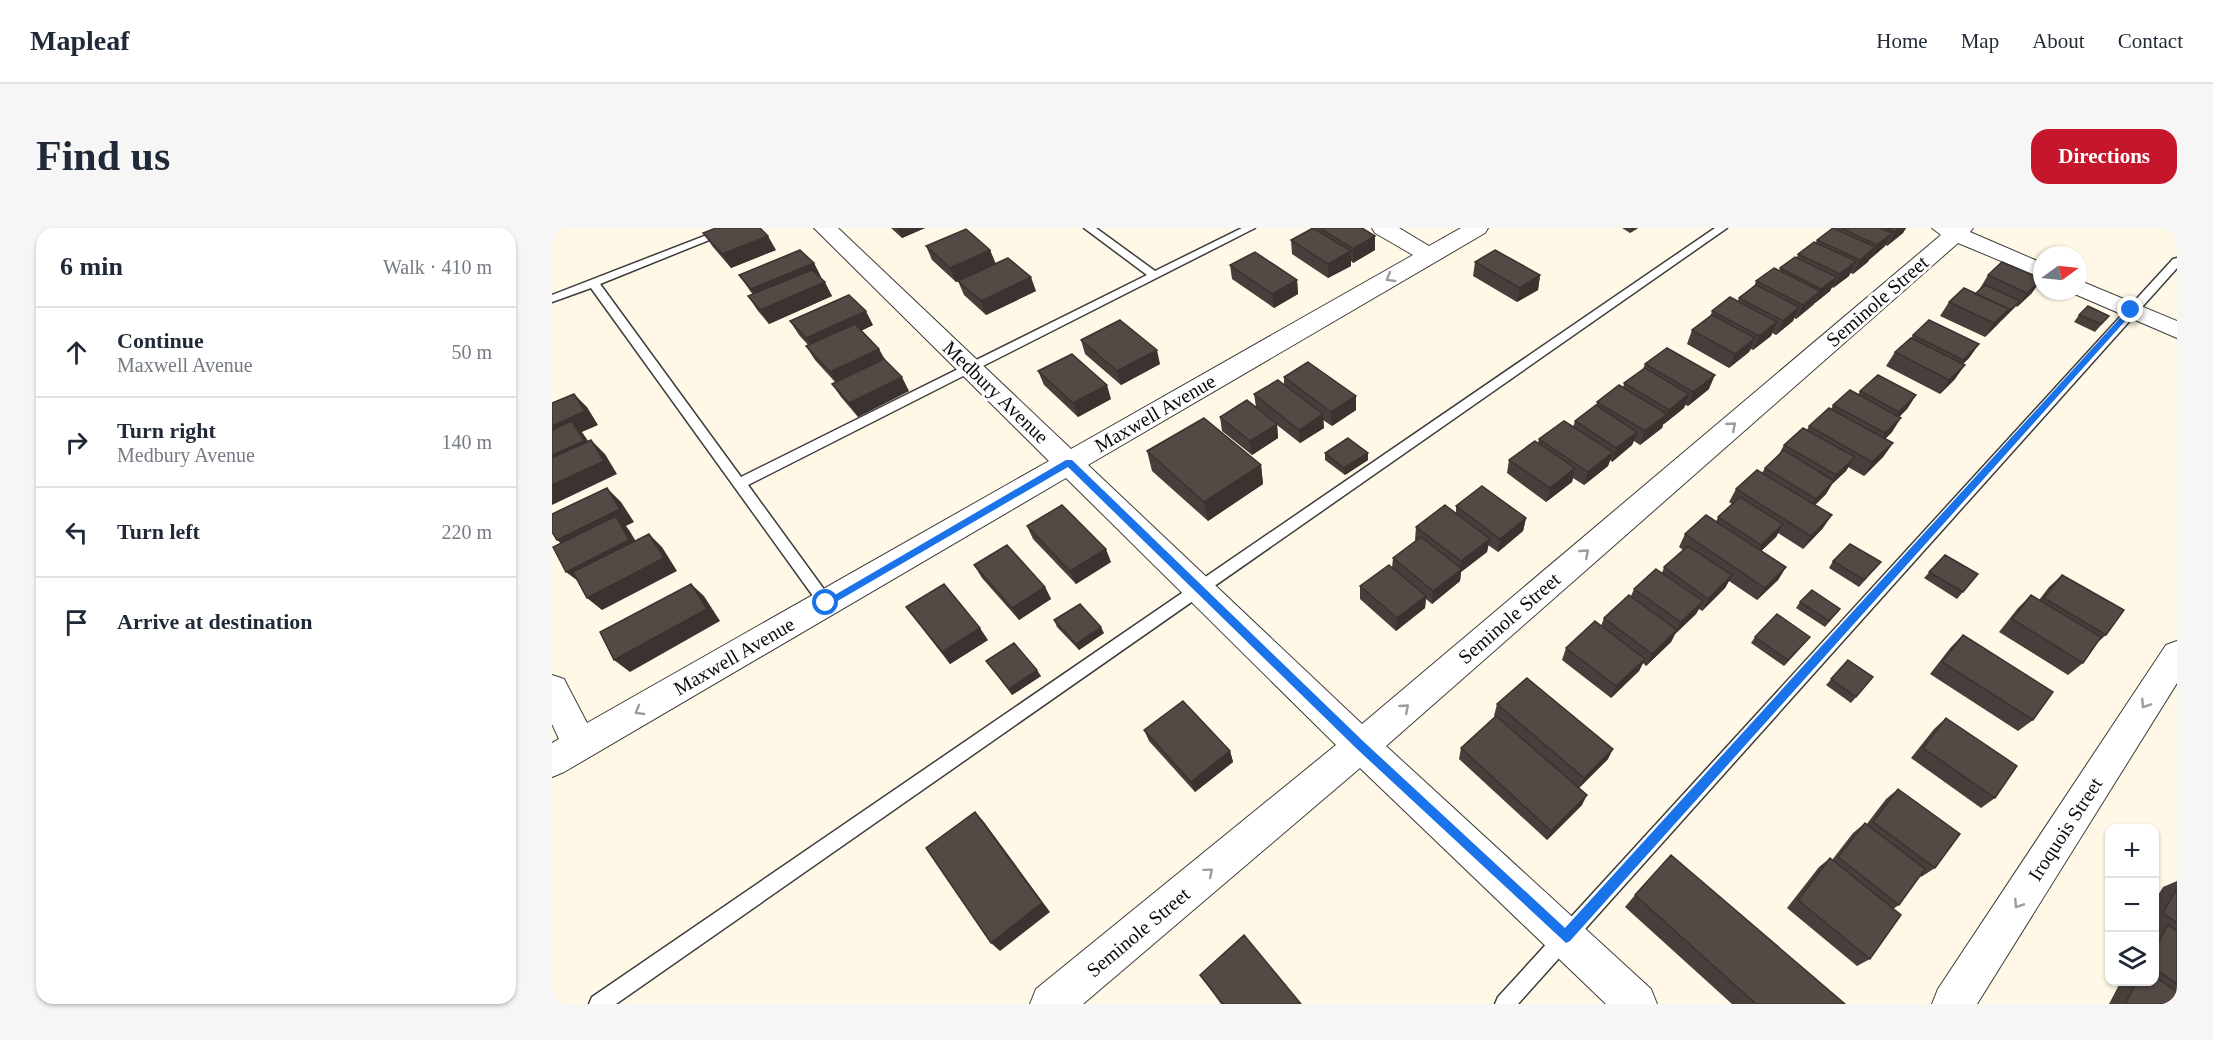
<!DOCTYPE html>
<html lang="en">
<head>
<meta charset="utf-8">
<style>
	body { margin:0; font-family:Georgia,serif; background:#f6f6f7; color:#1f2937 }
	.controls { position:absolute; right:18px; bottom:18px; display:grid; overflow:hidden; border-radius:12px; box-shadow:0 2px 4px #0004 }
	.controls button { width:54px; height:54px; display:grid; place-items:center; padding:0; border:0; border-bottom:2px solid #e0e1e3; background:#fff; color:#1f2937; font:30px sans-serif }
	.compass { position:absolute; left:1481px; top:18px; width:54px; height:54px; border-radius:50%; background:#fff; box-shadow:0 2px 4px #0004; rotate:75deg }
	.stop { position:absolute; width:18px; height:18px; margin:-14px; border:4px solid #1a73e8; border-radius:50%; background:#fff }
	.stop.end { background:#1a73e8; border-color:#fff; box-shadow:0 2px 6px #0008 }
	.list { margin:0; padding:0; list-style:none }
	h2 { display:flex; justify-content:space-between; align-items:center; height:78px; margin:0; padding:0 24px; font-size:26px }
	h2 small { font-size:20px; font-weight:400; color:#747a83 }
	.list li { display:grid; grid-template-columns:39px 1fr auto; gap:18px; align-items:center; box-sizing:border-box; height:90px; padding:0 24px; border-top:2px solid #e0e1e3 }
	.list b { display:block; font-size:22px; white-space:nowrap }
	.list p { margin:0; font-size:20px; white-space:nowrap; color:#747a83 }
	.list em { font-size:20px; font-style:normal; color:#747a83 }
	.icon { flex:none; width:33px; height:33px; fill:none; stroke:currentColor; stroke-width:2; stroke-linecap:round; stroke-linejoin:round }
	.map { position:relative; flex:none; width:1625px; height:776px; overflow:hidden; border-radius:18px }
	header { display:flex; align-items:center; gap:36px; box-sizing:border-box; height:84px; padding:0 30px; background:#fff; border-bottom:2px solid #e0e1e3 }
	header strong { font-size:28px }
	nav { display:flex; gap:33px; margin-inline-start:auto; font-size:21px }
	.intro { display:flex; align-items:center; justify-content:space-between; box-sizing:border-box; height:144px; padding:0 36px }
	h1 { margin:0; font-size:42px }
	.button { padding:15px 27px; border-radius:18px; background:#c5162c; color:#fff; font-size:21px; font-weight:700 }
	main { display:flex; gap:36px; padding:0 36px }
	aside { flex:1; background:#fff; border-radius:18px; box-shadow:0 2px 4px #0004 }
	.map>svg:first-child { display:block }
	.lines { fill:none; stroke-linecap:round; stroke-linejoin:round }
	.service-casing { stroke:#3d3d3d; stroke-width:3 }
	.minor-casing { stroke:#3d3d3d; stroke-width:2 }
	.service { fill:#fff; fill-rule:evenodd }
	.minor { fill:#fff; fill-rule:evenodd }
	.wall { fill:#473f3b }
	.shaded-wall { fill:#3a3330 }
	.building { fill:#534945; stroke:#3a3330; stroke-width:1.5 }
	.oneway { stroke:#9d9d9d }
	.route { fill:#1a73e8 }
	.labels { text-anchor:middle; stroke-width:6; stroke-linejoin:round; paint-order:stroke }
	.street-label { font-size:20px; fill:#0a0a0a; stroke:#fff }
</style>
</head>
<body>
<header>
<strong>Mapleaf</strong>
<nav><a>Home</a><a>Map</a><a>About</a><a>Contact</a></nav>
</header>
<div class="intro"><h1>Find us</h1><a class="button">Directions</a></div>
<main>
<aside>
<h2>6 min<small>Walk · 410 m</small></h2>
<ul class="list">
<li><svg class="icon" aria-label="ahead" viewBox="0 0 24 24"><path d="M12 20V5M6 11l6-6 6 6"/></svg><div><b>Continue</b><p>Maxwell Avenue</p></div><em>50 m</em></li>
<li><svg class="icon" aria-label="right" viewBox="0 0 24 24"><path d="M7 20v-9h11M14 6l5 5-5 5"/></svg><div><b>Turn right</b><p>Medbury Avenue</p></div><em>140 m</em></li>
<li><svg class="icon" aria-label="left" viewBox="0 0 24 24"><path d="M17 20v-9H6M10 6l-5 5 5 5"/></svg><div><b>Turn left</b></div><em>220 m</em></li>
<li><svg class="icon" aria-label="arrive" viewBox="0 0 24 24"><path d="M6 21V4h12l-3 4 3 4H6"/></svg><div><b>Arrive at destination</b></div></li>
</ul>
</aside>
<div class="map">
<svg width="1625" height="776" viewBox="0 0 1625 776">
	<rect width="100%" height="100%" fill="#fff8e6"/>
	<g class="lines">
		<defs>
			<path id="service" d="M173 0H187L48 56 189 249 595 47 532 0H544L603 43 690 0H703L196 257 279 371 281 375 279 379H269L39 60 0 74V67Z
				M1163 0H1175L64 776H37L40 769Z
				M1625 30V40L966 776H943L946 769 1621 31Z"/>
			<path id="minor" d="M262 0H286L519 221 861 27 823 5 820 0H847L877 18 909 0H936L933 5 536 237 810 496 1389 7 1380 0H1421L1418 4 1490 35V50L1406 15 834 518 1099 761 1105 776H1054L808 540 531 776H478L484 761 784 517 514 250 12 544 0 549V515L7 511 0 496V447L12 451 35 495 497 233Z
				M1526 52 1625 93V110L1518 64 1526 63Z
				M1625 413V455L1425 776H1380L1386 761 1614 417Z"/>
		</defs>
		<use href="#service" class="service-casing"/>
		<use href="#minor" class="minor-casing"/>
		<use href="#service" class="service"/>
		<use href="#minor" class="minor"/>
	</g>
	<path class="wall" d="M339 0H373L350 10Z
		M761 0H810L823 22 801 35 799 33V38L776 50 740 26 739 12Z
		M1070 0H1086L1078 5Z
		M1284 0H1354L1351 5 1335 18 1334 17 1332 19 1301 46 1298 45 1297 48 1281 60 1280 59 1278 63 1263 75 1261 77 1244 91 1242 90 1241 93 1224 107 1220 105 1219 108 1201 122 1199 121 1197 124 1177 140 1135 116 1140 102 1158 89 1160 83 1186 73 1187 70 1202 59 1204 53 1227 43 1228 40 1245 29 1246 26 1264 14 1265 12Z
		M151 5 224 22 179 40 161 19Z
		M374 18 438 22 443 36 484 63 434 87 412 67 406 53 404 54 380 32Z
		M923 34 988 47 986 62 965 74 921 48Z
		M262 35 269 49 268 50 280 68 217 96 206 83 196 68 201 67 187 47Z
		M678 37 745 52 746 66 722 80 680 51Z
		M1436 47 1480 65 1465 79 1464 78 1433 109 1388 88 1397 74 1423 66 1427 62Z
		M1527 87 1557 88 1543 104 1522 94Z
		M238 93 321 97 309 103 357 163 306 189 289 169 280 156 283 154 263 132 254 118 256 117 247 107Z
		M1361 107 1427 116 1417 130 1411 136 1403 151 1388 166 1334 138 1343 124 1359 110Z
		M529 112 608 136 569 157 533 126Z
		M1093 136 1157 161 1136 178 1133 177 1132 180 1112 196H1111L1110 200 1088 217 1082 213 1080 217 1060 234 1058 232 1056 238 1032 257 1021 250 1020 254 994 274 955 245 957 232 986 215 987 211 1021 199 1023 193 1044 178 1045 174 1071 160 1072 155 1091 141Z
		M486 143 559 171 526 189 492 157Z
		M732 149 804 182 780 198 771 192 772 200 748 215 725 197 726 210 700 227 670 203 668 189 704 179 702 166 732 157Z
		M1308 163 1364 167 1355 181 1347 189 1340 204 1333 211 1341 215 1331 229 1312 248 1296 239 1294 243 1280 256 1274 266 1263 277 1271 300 1251 321 1226 305 1224 309 1209 323 1234 339 1226 352 1205 372 1177 353 1173 360 1150 383 1147 381 1144 386 1123 406 1119 414 1094 438 1091 435 1087 443 1059 470 1010 432 1014 420 1049 398 1052 390 1079 368 1082 361 1110 345 1112 339 1131 322 1127 319 1133 306 1164 294 1166 289 1180 276 1177 274 1184 261 1210 245 1213 240 1226 228 1232 217 1255 202 1257 198 1279 181 1281 177 1306 167Z
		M595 223 709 237 711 256 656 293 600 243Z
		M773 225H816V232L793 247 773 232Z
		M904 278 974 290 971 303 946 324 936 317 935 324 909 344 908 353 880 376 874 371 873 380 844 403 808 371V358L840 340 841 330 864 313 863 312 864 299 904 285Z
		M475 298 559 334 524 356 481 311Z
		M1393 327 1426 346 1405 371 1372 350Z
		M1281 333 1329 334 1307 359 1277 340Z
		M422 337 493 359 499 371 467 392 430 350Z
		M1510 347 1554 407 1546 414 1531 435 1516 447 1447 404 1466 380 1479 367 1487 372 1497 359Z
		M1248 374 1288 381 1273 399 1244 380Z
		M354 379 436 412 398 436Z
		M502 392 552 405 527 422 505 399Z
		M1411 407 1481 492 1466 503 1378 446 1399 419Z
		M1203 409 1253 415 1232 438 1199 415Z
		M1296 432 1321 449 1299 475 1274 457Z
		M434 433 489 448 460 467Z
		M945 476 1056 531 1027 560 1030 577 995 612 907 531 909 520 944 489 942 488Z
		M1394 490 1443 570 1429 580 1359 530 1382 501Z
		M592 502 678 523 681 534 643 564 597 513Z
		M1346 561 1383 640 1369 649 1368 648 1347 677 1341 681 1318 731 1305 738 1235 680 1267 639 1278 630 1280 632 1301 605 1313 595 1314 597 1334 571Z
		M1625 653V776H1557L1569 753H1602V703L1604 702 1602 700V674L1611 659Z
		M1083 667 1293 776H1180L1073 679Z
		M648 747 749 776H669Z"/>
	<path class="shaded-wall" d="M345 0H373L350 10Z
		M1080 0H1086L1078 5Z
		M1347 0H1354L1351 5 1335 18 1343 4Z
		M1340 5 1332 19 1318 31 1325 17Z
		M216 8 224 22 179 40 170 26Z
		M823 8V22L801 35V21Z
		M1323 19 1316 34 1301 46 1308 32Z
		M438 22 444 36 404 54 398 40Z
		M799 23V38L776 50V36Z
		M1304 33 1297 48 1281 60 1288 46Z
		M262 35 269 49 208 75 199 61Z
		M988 47 986 62 965 74 968 60Z
		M479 49 484 63 434 87 429 73Z
		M1285 49 1278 63 1263 75 1269 61Z
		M1490 51 1480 65 1465 79 1475 65Z
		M745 52 746 66 722 80 720 66Z
		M273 54 280 68 217 96 208 82Z
		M1268 63 1261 77 1244 91 1251 77Z
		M1468 73 1462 80 1449 93 1454 86Z
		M1247 79 1241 93 1224 107 1231 93Z
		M1457 81 1447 95 1433 109 1442 95Z
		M314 83 321 97 263 124 254 110Z
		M1225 94 1219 108 1201 122 1207 108Z
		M1203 110 1197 124 1177 140 1183 126Z
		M1427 116 1417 130 1401 145 1411 132Z
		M327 121 335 135 287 158 278 144Z
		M605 122 608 136 569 157 565 143Z
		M1413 137 1403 151 1388 166 1397 152Z
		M1163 147 1157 161 1136 178 1141 164Z
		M350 149 357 163 306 189 297 175Z
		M555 157 559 171 526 189 521 175Z
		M22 166 35 179 46 197 30 204 45 226 0 247V198Z
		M1137 166 1132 180 1112 196 1117 182Z
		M1364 167 1355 181 1338 198 1347 184Z
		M804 168V182L780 198 779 184Z
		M771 186 772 200 748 215 747 202Z
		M1115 186 1110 200 1088 217 1093 203Z
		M1349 190 1340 204 1325 219 1333 205Z
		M725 196 726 210 700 227 698 213Z
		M1085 204 1080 217 1060 234 1064 220Z
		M39 212 53 226 65 246 0 277V257Z
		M1341 215 1331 229 1312 248 1320 234Z
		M1061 224 1056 238 1032 257 1036 244Z
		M816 225V232L793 247 792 240Z
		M1303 229 1294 243 1280 256 1274 266 1256 284 1264 271 1277 258 1284 247Z
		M709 237 711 256 656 293 652 274Z
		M1023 240 1020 254 994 274 998 260Z
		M55 260 69 274 82 294 74 298 77 302 91 325 30 356 14 344 20 325 5 312Z
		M1280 287 1271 300 1251 321 1259 308Z
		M974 290 971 303 946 324 948 311Z
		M1231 296 1224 309 1202 330 1209 317Z
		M97 306 110 319 125 343 50 382 35 370Z
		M938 311 935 324 909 344 908 353 880 376 881 363 907 343 909 333Z
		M554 321 559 334 524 356 518 343Z
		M1234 339 1226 352 1205 372 1213 360Z
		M1180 347 1173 360 1150 383 1156 371Z
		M139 356 152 368 168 393 78 444 62 432Z
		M493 359 499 371 467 392 460 380Z
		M874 368 873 380 844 403 845 390Z
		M1151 373 1144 386 1123 406 1119 414 1094 438 1100 426 1125 402 1129 394Z
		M549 399 552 405 527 422 524 416Z
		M428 400 436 412 398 436 390 424Z
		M1258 409 1253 415 1232 438 1236 432Z
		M1093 431 1087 443 1059 470 1064 458Z
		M485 442 489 448 460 467 457 461Z
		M1061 521 1056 531 1027 560 1032 550Z
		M678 523 681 534 643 564 639 554Z
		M1035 567 1030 577 995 612 999 603Z
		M423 584 432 594 498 684 448 723 439 715Z"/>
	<path class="building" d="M164 0H208L216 8 170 26 151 5Z
		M761 0 799 23 776 36 739 12Z
		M768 0H810L823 8 801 21Z
		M1281 0 1323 19 1308 32 1265 12Z
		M1289 0H1328L1340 5 1325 17Z
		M1335 0H1347L1343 4Z
		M414 1 438 22 398 40 374 18Z
		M1262 14 1304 33 1288 46 1246 26Z
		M248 22 262 35 199 61 187 47Z
		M943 22 988 47 968 60 923 34Z
		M703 24 745 52 720 66 678 37Z
		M1243 29 1285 49 1269 61 1228 40Z
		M456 30 479 49 429 73 406 53Z
		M1450 34 1490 51 1475 65 1436 47Z
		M1222 40 1268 63 1251 77 1204 53Z
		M260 42 273 54 208 82 196 68Z
		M1204 57 1247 79 1231 93 1187 70Z
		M1433 57 1468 73 1454 86 1457 81 1423 66Z
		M1412 60 1457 81 1442 95 1397 74Z
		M297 67 314 83 254 110 238 93Z
		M1178 69 1225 94 1207 108 1160 83Z
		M1536 78 1557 88 1549 96 1527 87Z
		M1160 87 1203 110 1183 126 1140 102Z
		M568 92 605 122 565 143 529 112Z
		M1377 92 1427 116 1411 132 1361 107Z
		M303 96 327 121 278 144 254 118Z
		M1359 110 1413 137 1397 152 1343 124Z
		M1115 120 1163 147 1141 164 1093 136Z
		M520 126 555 157 521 175 486 143Z
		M332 131 350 149 297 175 280 156Z
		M756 134 804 168 779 184 732 149Z
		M1093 140 1137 166 1117 182 1072 155Z
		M1326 147 1364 167 1347 184 1308 163Z
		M726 152 771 186 747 202 702 166Z
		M1067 157 1115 186 1093 203 1045 174Z
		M1298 162 1349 190 1333 205 1281 177Z
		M22 166 33 183 0 198V175Z
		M695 172 725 196 698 213 668 189Z
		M1044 177 1085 204 1064 220 1023 193Z
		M1277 180 1341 215 1320 234 1257 198Z
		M652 190 709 237 652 274 595 223Z
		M20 193 32 213 0 227V202Z
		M1012 193 1061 224 1036 244 987 211Z
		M1251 200 1303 229 1284 247 1232 217Z
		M796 210 816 225 792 240 773 225Z
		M39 212 52 233 0 257V230Z
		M983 213 1023 240 998 260 957 232Z
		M1232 222 1282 253 1264 271 1213 240Z
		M1205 242 1280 287 1259 308 1184 261Z
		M930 258 974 290 948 311 904 278Z
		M55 260 68 281 5 312 0 304V286Z
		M1188 269 1231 296 1209 317 1166 289Z
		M510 277 554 321 518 343 475 298Z
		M893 277 938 311 909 333 864 299Z
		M1154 287 1234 339 1213 360 1133 306Z
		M64 288 77 312 14 344 1 319Z
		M97 306 112 330 35 370 21 344Z
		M869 309 910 341 881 363 841 330Z
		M1298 316 1329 334 1312 352 1281 333Z
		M455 317 493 359 460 380 422 337Z
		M1136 318 1180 347 1156 371 1112 339Z
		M1393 327 1426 346 1411 364 1377 344Z
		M837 337 874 368 845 390 808 358Z
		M1104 341 1151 373 1129 394 1082 361Z
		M1510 347 1572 382 1554 407 1492 370Z
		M139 356 155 381 62 432 48 404Z
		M392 356 428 400 390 424 354 379Z
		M1260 362 1288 381 1277 393 1248 374Z
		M1077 367 1125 402 1100 426 1052 390Z
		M1479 367 1549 409 1531 435 1460 391Z
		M528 376 549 399 524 416 502 392Z
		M1225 386 1258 409 1236 432 1203 409Z
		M1043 393 1093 431 1064 458 1014 420Z
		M1411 407 1501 464 1481 492 1390 434Z
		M462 415 485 442 457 461 434 433Z
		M1296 432 1321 449 1304 469 1279 451Z
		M975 450 1061 521 1032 550 945 476Z
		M631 473 678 523 639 554 592 502Z
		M944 488 1035 567 999 603 909 520Z
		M1394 490 1465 538 1443 570 1371 520Z
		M1346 561 1408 606 1383 640 1321 594Z
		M423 584 490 675 439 715 374 620Z
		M1313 595 1373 641 1347 677 1286 629Z
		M1119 627 1293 776H1204L1083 667Z
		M1278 630 1349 687 1318 731 1246 672Z
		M1625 660V695L1611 685Z
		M1616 697 1625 703V756L1602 740V722Z
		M692 707 749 776H671L648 747Z
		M1602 748 1625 764V776H1573L1585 753H1602Z"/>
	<defs><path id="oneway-chevron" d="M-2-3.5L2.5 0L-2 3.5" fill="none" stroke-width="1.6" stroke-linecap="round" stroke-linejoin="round" transform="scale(1.5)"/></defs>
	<g class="oneway">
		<use href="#oneway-chevron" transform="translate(838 50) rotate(150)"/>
		<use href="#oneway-chevron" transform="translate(1180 198) rotate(-41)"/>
		<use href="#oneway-chevron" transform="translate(1033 325) rotate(-41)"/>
		<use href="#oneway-chevron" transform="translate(1593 476) rotate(123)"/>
		<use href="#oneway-chevron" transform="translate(853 480) rotate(-41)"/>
		<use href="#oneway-chevron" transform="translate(87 483) rotate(150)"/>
		<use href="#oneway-chevron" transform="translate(657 644) rotate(-40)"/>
		<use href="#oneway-chevron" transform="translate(1466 676) rotate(123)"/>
	</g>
	<path class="route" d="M1577 80 1583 82 1018 713 1014 715 805 521 516 239 277 378H270L269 375 514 232H520L812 514 1013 700Z"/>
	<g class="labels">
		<g class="street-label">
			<text transform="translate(1325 73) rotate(-41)" y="7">Seminole Street</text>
			<text transform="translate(444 164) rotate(44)" y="7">Medbury Avenue</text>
			<text transform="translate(603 185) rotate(-30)" y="7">Maxwell Avenue</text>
			<text transform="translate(957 390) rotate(-41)" y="7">Seminole Street</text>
			<text transform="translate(182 428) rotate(-30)" y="7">Maxwell Avenue</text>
			<text transform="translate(1513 601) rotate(-57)" y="7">Iroquois Street</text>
			<text transform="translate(586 704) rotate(-40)" y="7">Seminole Street</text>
		</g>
	</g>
</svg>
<div class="controls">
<button>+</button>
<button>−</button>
<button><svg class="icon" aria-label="layers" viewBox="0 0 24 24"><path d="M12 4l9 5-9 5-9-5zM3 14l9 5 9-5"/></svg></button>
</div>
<svg class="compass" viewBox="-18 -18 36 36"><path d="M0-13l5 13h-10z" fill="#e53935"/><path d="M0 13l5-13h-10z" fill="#747a83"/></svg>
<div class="stop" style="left:274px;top:375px"></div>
<div class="stop end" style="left:1579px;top:82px"></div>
</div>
</main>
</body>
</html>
